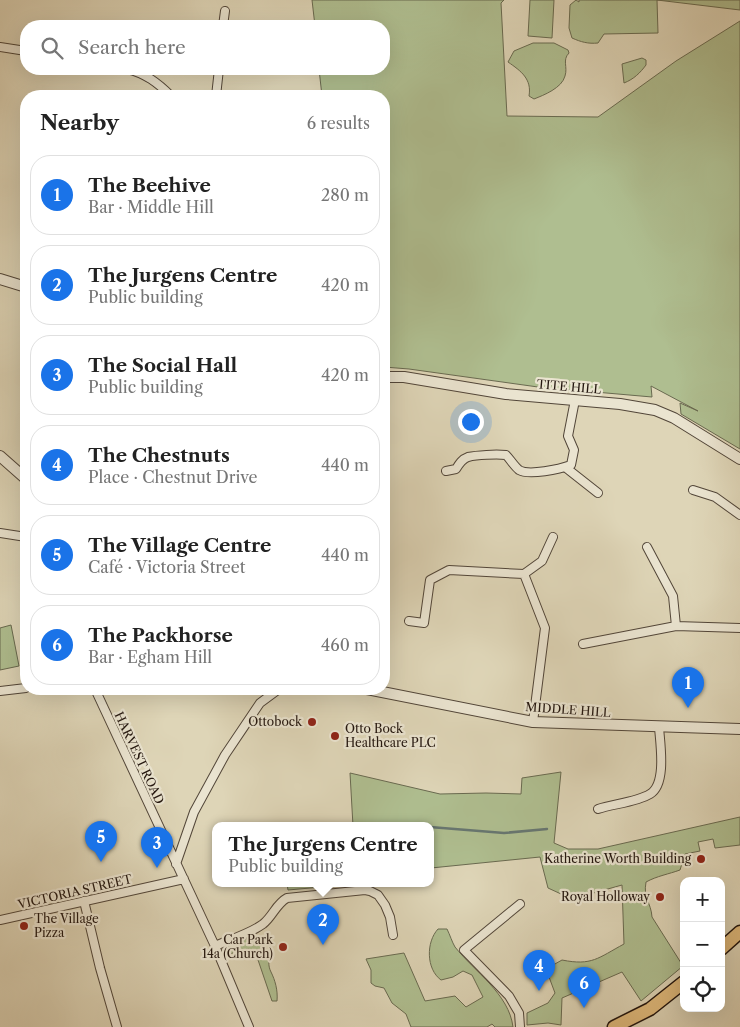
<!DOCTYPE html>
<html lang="en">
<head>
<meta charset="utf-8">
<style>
	body { margin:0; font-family:"Libre Caslon Text",serif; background:#f2f2f2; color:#222 }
	.controls { position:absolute; right:15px; bottom:15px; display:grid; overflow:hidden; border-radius:10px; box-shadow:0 5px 20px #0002 }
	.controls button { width:45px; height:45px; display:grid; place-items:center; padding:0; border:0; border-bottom:1px solid #e0e0e0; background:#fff; color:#222; font:25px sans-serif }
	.you { position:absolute; left:470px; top:421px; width:18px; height:18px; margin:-12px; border:4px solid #fff; border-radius:50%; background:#1a73e8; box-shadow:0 0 0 8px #1a73e833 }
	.badge { display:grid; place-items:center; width:32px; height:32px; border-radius:50%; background:#1a73e8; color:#fff; font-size:16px; font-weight:700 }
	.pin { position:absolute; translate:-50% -41px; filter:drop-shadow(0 1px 2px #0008) }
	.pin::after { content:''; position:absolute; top:26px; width:18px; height:15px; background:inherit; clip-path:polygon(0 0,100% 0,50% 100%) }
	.popup { position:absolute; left:212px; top:822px; width:222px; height:65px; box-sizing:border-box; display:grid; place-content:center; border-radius:10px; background:#fff; filter:drop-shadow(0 1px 4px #0005); font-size:16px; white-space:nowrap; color:#767676 }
	.popup b { font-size:19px; color:#222 }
	.popup::after { content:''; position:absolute; left:50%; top:100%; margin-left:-10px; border:10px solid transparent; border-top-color:#fff }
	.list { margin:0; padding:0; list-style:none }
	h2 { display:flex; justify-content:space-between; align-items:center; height:65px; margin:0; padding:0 20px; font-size:21px }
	h2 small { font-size:16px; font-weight:400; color:#767676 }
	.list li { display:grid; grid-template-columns:32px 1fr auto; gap:15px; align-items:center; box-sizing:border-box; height:80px; margin:0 10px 10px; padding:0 10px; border:1px solid #e0e0e0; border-radius:20px }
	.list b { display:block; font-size:19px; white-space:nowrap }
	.list p { margin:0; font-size:16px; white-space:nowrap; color:#767676 }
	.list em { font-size:16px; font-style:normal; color:#767676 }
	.icon { flex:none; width:28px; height:28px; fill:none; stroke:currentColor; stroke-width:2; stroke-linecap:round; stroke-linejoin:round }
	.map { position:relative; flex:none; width:740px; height:1027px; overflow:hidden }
	.search { position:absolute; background:#fff; box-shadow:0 5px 20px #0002; left:20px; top:20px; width:370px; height:55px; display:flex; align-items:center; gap:12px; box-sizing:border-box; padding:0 18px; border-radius:20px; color:#767676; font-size:19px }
	.panel { position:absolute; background:#fff; box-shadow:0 5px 20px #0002; left:20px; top:90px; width:370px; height:605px; border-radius:20px }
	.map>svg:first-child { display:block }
	.green { fill:#afbe90; stroke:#696a50 }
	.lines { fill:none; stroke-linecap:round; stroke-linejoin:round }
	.stream { stroke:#677772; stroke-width:2.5 }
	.minor-casing { stroke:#524639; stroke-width:10 }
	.tertiary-casing { stroke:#524639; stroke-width:12 }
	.primary-casing { stroke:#23160f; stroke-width:15 }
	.minor { stroke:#eae4d0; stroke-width:8 }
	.tertiary { stroke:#eae4d0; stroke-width:10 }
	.primary { stroke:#dfba7c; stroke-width:12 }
	.poi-dot { fill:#8f2418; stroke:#eae4d0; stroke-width:2 }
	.labels { text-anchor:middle; stroke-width:4.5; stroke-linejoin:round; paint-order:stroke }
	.street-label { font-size:12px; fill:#23160f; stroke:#eae4d0 }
	.poi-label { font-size:12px; fill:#23160f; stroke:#eae4d0; text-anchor:end }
</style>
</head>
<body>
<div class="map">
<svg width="740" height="1027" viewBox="0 0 740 1027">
	<rect width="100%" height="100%" fill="#ded5b7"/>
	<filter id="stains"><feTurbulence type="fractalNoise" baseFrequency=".004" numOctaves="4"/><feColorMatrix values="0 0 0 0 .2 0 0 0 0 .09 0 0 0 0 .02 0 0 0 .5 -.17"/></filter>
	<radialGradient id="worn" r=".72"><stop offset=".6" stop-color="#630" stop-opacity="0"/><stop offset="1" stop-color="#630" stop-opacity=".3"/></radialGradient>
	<path class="green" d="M312 0H504L501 3 507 116 598 117 676 61 740 21V449L681 414 680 403 698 411 651 386 652 397 538 387 409 369 384 367V96H322L319 69H384V26H315Z
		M530 0H554L552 38 528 36Z
		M576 0 579 2V0H740V10L657 0 658 33 604 34 598 43C588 44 581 42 572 38L569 28 570 5Z
		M533 43H554L568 50 569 53C562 60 568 67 565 76 562 88 544 95 534 99L529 96C532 79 521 71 508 62L514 51Z
		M642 58 646 60V65C640 73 634 79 624 83L622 64Z
		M11 625 19 666 0 670V628Z
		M561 772 554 843 568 849H598L740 817V845L715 848 713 839 698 842 700 851 685 854 680 870C669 874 657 876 646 882 643 899 651 902 652 917L683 966 641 1001 622 972 562 998 561 1025 548 1023 527 1025V1013L548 1003 555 993 546 969 562 960C592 966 598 958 624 944L622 885 572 899 548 888 540 857 431 868 430 826H353L350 773 440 794 486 793 521 794 522 778Z
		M287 884H355L288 890Z
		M438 929H447C450 935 452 942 455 947 475 972 509 994 513 1027H495L492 1024 487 1027H411L406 1014 392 1003 384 988 375 986 371 983V970L366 959 404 953 425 1001 455 996 466 1007 483 997 472 975 463 971 453 977 441 980C426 969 426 942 438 929Z
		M254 936 257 944 261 943C275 956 265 960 271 972 275 980 278 990 277 1001H272L256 954 249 949 229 954 226 947Z"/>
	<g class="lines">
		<path class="stream" d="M430 827 504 833 547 829"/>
		<defs>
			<path id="minor" d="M223 26 225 11
				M0 47 26 51
				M127 69C145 73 158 83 171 96
				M216 96 219 69
				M565 467 598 493
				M446 471 456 469C459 464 462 459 468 457 477 455 496 454 506 455 510 459 514 466 519 470 529 476 560 469 571 465L574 450 568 436 575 400
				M693 490 715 497 740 515
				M0 533 26 537
				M647 547 673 596 676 626
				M524 574 545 628 533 722
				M409 621 424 623 430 580 449 570 524 574 542 561 553 537
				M583 644 676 626 740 628
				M95 689 215 946 249 1027
				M0 691 26 688
				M598 809C613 804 637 802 650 794 667 784 660 743 659 727
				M176 864 194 812 225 755 260 703 279 689
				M84 901 100 968 117 1027
				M0 920 184 879
				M215 946C229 940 251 933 263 924 273 916 276 904 287 898L365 890 370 891 378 895 385 905 390 917 393 935
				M520 1027 519 1013 509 996 464 950 520 904"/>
			<path id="tertiary" d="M0 279 26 287
				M384 377H404L506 394 620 404 655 410 674 418 740 459
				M0 456 26 479
				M367 689 533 722 740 729"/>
			<path id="primary" d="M721 949 740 932
				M614 1027 650 1009 684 982"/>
		</defs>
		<use href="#minor" class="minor-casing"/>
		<use href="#tertiary" class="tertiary-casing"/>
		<use href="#primary" class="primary-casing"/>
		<use href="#minor" class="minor"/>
		<use href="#tertiary" class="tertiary"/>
		<use href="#primary" class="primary"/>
	</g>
	<g class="poi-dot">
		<circle cx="312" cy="722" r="5"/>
		<circle cx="335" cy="736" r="5"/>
		<circle cx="701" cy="859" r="5"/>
		<circle cx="660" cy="897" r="5"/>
		<circle cx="24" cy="926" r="5"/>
		<circle cx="283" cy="947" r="5"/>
	</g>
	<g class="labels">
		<g class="street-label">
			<text transform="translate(569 387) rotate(5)" y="4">TITE HILL</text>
			<text transform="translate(568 710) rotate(4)" y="4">MIDDLE HILL</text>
			<text transform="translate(139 758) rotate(65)" y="4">HARVEST ROAD</text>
			<text transform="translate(75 892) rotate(-13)" y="4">VICTORIA STREET</text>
		</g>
		<g class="poi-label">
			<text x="302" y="726">Ottobock</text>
			<text x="345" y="733" text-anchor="start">Otto Bock<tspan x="345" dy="14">Healthcare PLC</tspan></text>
			<text x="691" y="863">Katherine Worth Building</text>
			<text x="650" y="901">Royal Holloway</text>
			<text x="34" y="923" text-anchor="start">The Village<tspan x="34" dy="14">Pizza</tspan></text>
			<text x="273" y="944">Car Park<tspan x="273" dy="14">14a (Church)</tspan></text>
		</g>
	</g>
	<rect width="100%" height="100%" filter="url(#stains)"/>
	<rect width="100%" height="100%" fill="url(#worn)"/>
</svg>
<div class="controls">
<button>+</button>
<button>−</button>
<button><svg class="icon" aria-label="locate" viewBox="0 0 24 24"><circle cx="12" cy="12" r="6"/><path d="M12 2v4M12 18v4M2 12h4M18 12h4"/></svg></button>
</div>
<div class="you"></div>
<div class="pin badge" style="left:688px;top:708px">1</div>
<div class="pin badge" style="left:323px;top:945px">2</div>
<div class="popup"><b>The Jurgens Centre</b>Public building</div>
<div class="pin badge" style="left:157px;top:868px">3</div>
<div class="pin badge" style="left:539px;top:991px">4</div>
<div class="pin badge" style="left:101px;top:862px">5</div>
<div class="pin badge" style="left:584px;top:1008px">6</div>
<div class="search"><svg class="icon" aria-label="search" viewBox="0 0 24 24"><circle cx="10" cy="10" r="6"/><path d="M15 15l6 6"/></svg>Search here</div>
<section class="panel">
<h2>Nearby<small>6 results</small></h2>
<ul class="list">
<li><span class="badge">1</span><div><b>The Beehive</b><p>Bar · Middle Hill</p></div><em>280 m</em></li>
<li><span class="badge">2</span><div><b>The Jurgens Centre</b><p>Public building</p></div><em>420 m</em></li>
<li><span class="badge">3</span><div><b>The Social Hall</b><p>Public building</p></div><em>420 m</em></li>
<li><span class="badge">4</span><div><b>The Chestnuts</b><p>Place · Chestnut Drive</p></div><em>440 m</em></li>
<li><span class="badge">5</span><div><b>The Village Centre</b><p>Café · Victoria Street</p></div><em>440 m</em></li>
<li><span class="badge">6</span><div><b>The Packhorse</b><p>Bar · Egham Hill</p></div><em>460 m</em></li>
</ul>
</section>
</div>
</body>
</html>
